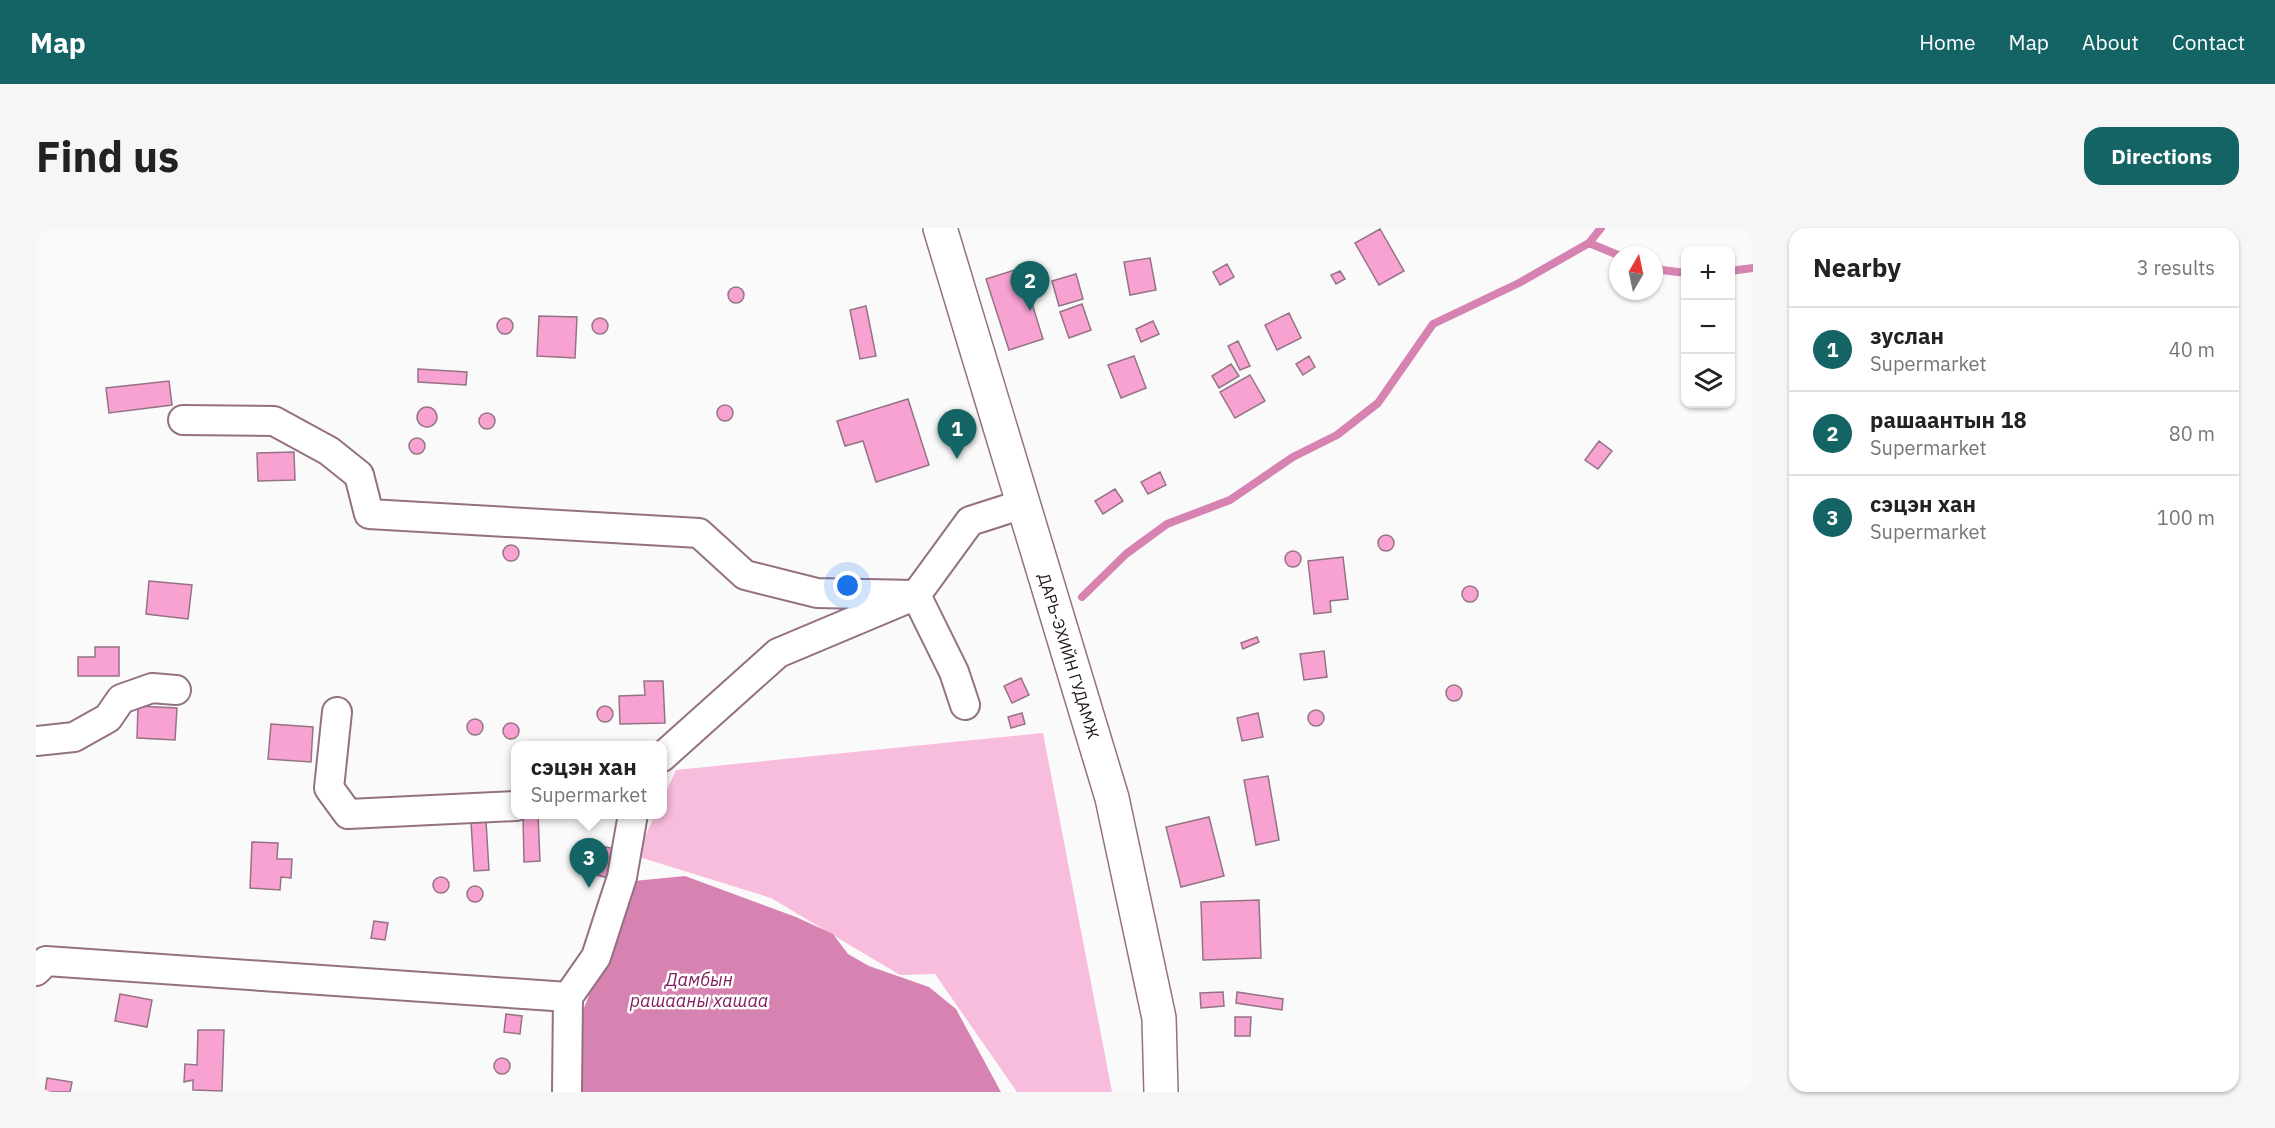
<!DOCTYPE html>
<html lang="en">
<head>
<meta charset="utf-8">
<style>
	body { margin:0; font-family:"IBM Plex Sans",sans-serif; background:#f6f6f6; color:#222 }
	.controls { position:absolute; right:18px; top:18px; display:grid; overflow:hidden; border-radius:12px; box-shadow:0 2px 4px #0004 }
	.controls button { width:54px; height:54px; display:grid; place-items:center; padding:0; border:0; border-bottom:2px solid #e0e0e0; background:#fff; color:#222; font:30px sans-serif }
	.compass { position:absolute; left:1573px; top:18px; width:54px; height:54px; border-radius:50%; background:#fff; box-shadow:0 2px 4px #0004; rotate:9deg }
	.you { position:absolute; left:812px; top:358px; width:21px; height:21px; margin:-15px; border:4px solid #fff; border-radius:50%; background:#1a73e8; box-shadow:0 0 0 9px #1a73e833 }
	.badge { display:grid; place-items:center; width:39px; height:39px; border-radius:50%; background:#146465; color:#fff; font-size:20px; font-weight:700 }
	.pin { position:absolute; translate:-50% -50px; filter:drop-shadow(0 2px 3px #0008) }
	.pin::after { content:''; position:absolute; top:32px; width:21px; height:18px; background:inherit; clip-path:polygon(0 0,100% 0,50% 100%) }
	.popup { position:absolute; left:475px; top:513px; width:156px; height:78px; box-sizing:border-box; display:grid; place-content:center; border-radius:12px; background:#fff; filter:drop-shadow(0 2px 4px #0005); font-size:20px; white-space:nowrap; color:#767676 }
	.popup b { font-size:22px; color:#222 }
	.popup::after { content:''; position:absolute; left:50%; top:100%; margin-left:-12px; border:12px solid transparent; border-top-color:#fff }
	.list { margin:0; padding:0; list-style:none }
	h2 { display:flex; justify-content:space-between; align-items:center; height:78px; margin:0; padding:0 24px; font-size:26px }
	h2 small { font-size:20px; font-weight:400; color:#767676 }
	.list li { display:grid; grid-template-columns:39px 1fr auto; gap:18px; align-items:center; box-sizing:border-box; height:84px; padding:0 24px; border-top:2px solid #e0e0e0 }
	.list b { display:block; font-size:22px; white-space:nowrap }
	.list p { margin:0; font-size:20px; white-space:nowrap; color:#767676 }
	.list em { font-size:20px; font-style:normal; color:#767676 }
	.icon { flex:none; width:33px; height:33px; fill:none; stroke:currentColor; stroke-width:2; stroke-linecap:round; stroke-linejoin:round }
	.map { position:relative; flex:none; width:1717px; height:864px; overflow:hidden; border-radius:18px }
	header { display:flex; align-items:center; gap:36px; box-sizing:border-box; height:84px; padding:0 30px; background:#146465; color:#fff }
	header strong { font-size:28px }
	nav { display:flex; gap:33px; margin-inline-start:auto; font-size:21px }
	.intro { display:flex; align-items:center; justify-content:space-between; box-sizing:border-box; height:144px; padding:0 36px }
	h1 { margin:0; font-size:42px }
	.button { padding:15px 27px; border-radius:18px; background:#146465; color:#fff; font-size:21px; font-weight:700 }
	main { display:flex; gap:36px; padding:0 36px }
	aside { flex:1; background:#fff; border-radius:18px; box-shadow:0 2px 4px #0004 }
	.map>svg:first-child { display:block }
	.green { fill:#f8bcdc }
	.water { fill:#d683b1 }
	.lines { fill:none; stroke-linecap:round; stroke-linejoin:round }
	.stream { stroke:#d683b1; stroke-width:8 }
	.building { fill:#f8a2d1; stroke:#957385; stroke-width:1.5 }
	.street-casing { stroke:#937183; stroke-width:32 }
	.secondary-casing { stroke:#937183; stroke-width:36 }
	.street { stroke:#fff; stroke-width:28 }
	.secondary { stroke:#fff; stroke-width:33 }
	.labels { text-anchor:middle; stroke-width:5; stroke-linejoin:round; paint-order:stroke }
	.street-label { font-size:16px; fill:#20131a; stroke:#fff }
	.water-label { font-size:18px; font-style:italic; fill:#801e5d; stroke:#fff }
</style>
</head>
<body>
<header>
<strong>Map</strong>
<nav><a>Home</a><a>Map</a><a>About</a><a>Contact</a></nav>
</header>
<div class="intro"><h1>Find us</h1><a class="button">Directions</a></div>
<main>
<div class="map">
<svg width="1717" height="864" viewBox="0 0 1717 864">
	<rect width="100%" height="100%" fill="#fafafa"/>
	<path class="green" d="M1007 505 1076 864H981L899 746 864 747 735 670 600 628 619 587 626 586 627 571 640 542Z"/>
	<path class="water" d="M649 648 760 689 797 706 812 726 833 738 893 759 920 781 965 864H537L542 795 598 653Z"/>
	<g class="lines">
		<path class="stream" d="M1553 15 1582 27
			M1618 41 1650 45
			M1694 43 1717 40
			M1046 369 1090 326 1131 296 1194 272 1257 229 1301 207 1342 175 1397 96 1483 55 1553 15 1565 0"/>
	</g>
	<path class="building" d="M1344 1 1368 43 1343 57 1319 15Z
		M1114 30 1120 62 1094 67 1088 34Z
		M1191 36 1198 49 1184 57 1177 44Z
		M985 40 1007 111 973 122 950 51Z
		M1304 43 1309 51 1300 56 1295 47Z
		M1040 46 1047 71 1023 78 1016 53Z
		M692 67a8 8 0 1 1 16 0a8 8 0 1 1-16 0Z
		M1046 76 1055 102 1033 110 1024 84Z
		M830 78 840 128 824 131 814 82Z
		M1253 85 1265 110 1241 122 1229 97Z
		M503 88 541 89 539 130 501 128Z
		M461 98a8 8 0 1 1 16 0a8 8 0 1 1-16 0Z
		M556 98a8 8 0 1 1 16 0a8 8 0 1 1-16 0Z
		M1117 93 1123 106 1105 114 1100 101Z
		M1202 113 1214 138 1204 142 1192 118Z
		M1098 128 1110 160 1085 170 1072 137Z
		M1273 128 1279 139 1267 147 1260 136Z
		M1195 136 1203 148 1183 160 1176 148Z
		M382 141 431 144 430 157 382 154Z
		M1214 147 1229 173 1199 190 1184 164Z
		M133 153 136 177 73 185 70 160Z
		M872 171 893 237 840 254 827 213 809 218 801 193Z
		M681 185a8 8 0 1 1 16 0a8 8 0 1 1-16 0Z
		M381 189a10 10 0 1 1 20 0a10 10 0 1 1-20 0Z
		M443 193a8 8 0 1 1 16 0a8 8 0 1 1-16 0Z
		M373 218a8 8 0 1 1 16 0a8 8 0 1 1-16 0Z
		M1563 213 1576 223 1562 241 1549 232Z
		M258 224 259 252 222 253 221 225Z
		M1124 244 1130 257 1112 266 1105 254Z
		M1079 261 1087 273 1067 286 1059 273Z
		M1342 315a8 8 0 1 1 16 0a8 8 0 1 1-16 0Z
		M467 325a8 8 0 1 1 16 0a8 8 0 1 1-16 0Z
		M1249 331a8 8 0 1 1 16 0a8 8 0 1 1-16 0Z
		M1307 329 1312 371 1294 373 1295 384 1278 386 1272 333Z
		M113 353 156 357 152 391 110 386Z
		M1426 366a8 8 0 1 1 16 0a8 8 0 1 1-16 0Z
		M1221 409 1223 414 1207 421 1205 415Z
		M59 419H83V448H42V429H59Z
		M1288 423 1291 449 1268 452 1264 426Z
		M985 450 993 467 976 475 968 458Z
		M608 453H627L629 495 584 496 583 468 609 467Z
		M1410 465a8 8 0 1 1 16 0a8 8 0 1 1-16 0Z
		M561 486a8 8 0 1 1 16 0a8 8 0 1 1-16 0Z
		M102 478 141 480 139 512 101 510Z
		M1272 490a8 8 0 1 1 16 0a8 8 0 1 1-16 0Z
		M986 485 989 496 975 500 972 489Z
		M1222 485 1227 509 1206 513 1201 490Z
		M431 499a8 8 0 1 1 16 0a8 8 0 1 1-16 0Z
		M467 503a8 8 0 1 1 16 0a8 8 0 1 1-16 0Z
		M235 496 277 499 275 534 232 531Z
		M1232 548 1243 612 1220 617 1208 552Z
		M487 586H502L504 633 488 634Z
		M1173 589 1188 648 1145 659 1130 599Z
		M450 593 453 642 438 643 435 594Z
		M216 614 242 615 241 631H256L255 650 245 649 244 662 214 660Z
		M557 616 579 621 572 650 550 644Z
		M397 657a8 8 0 1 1 16 0a8 8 0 1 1-16 0Z
		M431 666a8 8 0 1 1 16 0a8 8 0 1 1-16 0Z
		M1223 672 1225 730 1167 732 1165 674Z
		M338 693 352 695 349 712 335 710Z
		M1187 764 1188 778 1165 780 1164 765Z
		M1201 764 1247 771 1246 782 1200 775Z
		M84 766 116 772 111 799 79 793Z
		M470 786 486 788 484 806 468 804Z
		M1199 789H1215L1214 808H1199Z
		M162 802H188L186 863 157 862V852L148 854 149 836 161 837Z
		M458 838a8 8 0 1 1 16 0a8 8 0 1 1-16 0Z
		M11 850 36 854 34 864H9Z"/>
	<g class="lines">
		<defs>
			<path id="street" d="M147 192 238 193 293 223 323 247 333 286 663 305 709 347 781 365 880 367 918 444 929 477
				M301 484 293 560 312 586 480 578
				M0 513 38 509 72 490 85 471 116 460 140 462
				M626 529 742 425 880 367 934 293 987 276
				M0 743 10 733 532 769 560 729 586 649 597 586
				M531 864 532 769"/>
			<path id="secondary" d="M904 0 1076 570 1123 790 1125 864"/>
		</defs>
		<use href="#street" class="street-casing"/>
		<use href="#secondary" class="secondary-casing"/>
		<use href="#street" class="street"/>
		<use href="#secondary" class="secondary"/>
	</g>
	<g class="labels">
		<g class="street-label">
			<text transform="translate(1033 428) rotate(73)" y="6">ДАРЬ-ЭХИЙН ГУДАМЖ</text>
		</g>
		<g class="water-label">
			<text x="663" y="758">Дамбын<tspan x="663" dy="21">рашааны хашаа</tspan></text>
		</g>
	</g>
</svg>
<div class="controls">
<button>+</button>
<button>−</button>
<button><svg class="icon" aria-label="layers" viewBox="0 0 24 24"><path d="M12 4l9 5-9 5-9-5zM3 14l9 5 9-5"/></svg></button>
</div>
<svg class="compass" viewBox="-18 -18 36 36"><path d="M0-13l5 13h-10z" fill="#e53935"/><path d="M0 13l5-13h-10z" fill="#767676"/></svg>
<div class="you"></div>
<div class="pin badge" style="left:921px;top:231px">1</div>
<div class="pin badge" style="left:994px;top:83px">2</div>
<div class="pin badge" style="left:553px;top:660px">3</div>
<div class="popup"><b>сэцэн хан</b>Supermarket</div>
</div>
<aside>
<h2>Nearby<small>3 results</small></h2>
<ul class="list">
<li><span class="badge">1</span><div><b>зуслан</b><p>Supermarket</p></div><em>40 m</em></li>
<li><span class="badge">2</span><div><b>рашаантын 18</b><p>Supermarket</p></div><em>80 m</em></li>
<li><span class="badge">3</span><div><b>сэцэн хан</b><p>Supermarket</p></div><em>100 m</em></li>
</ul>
</aside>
</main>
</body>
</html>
